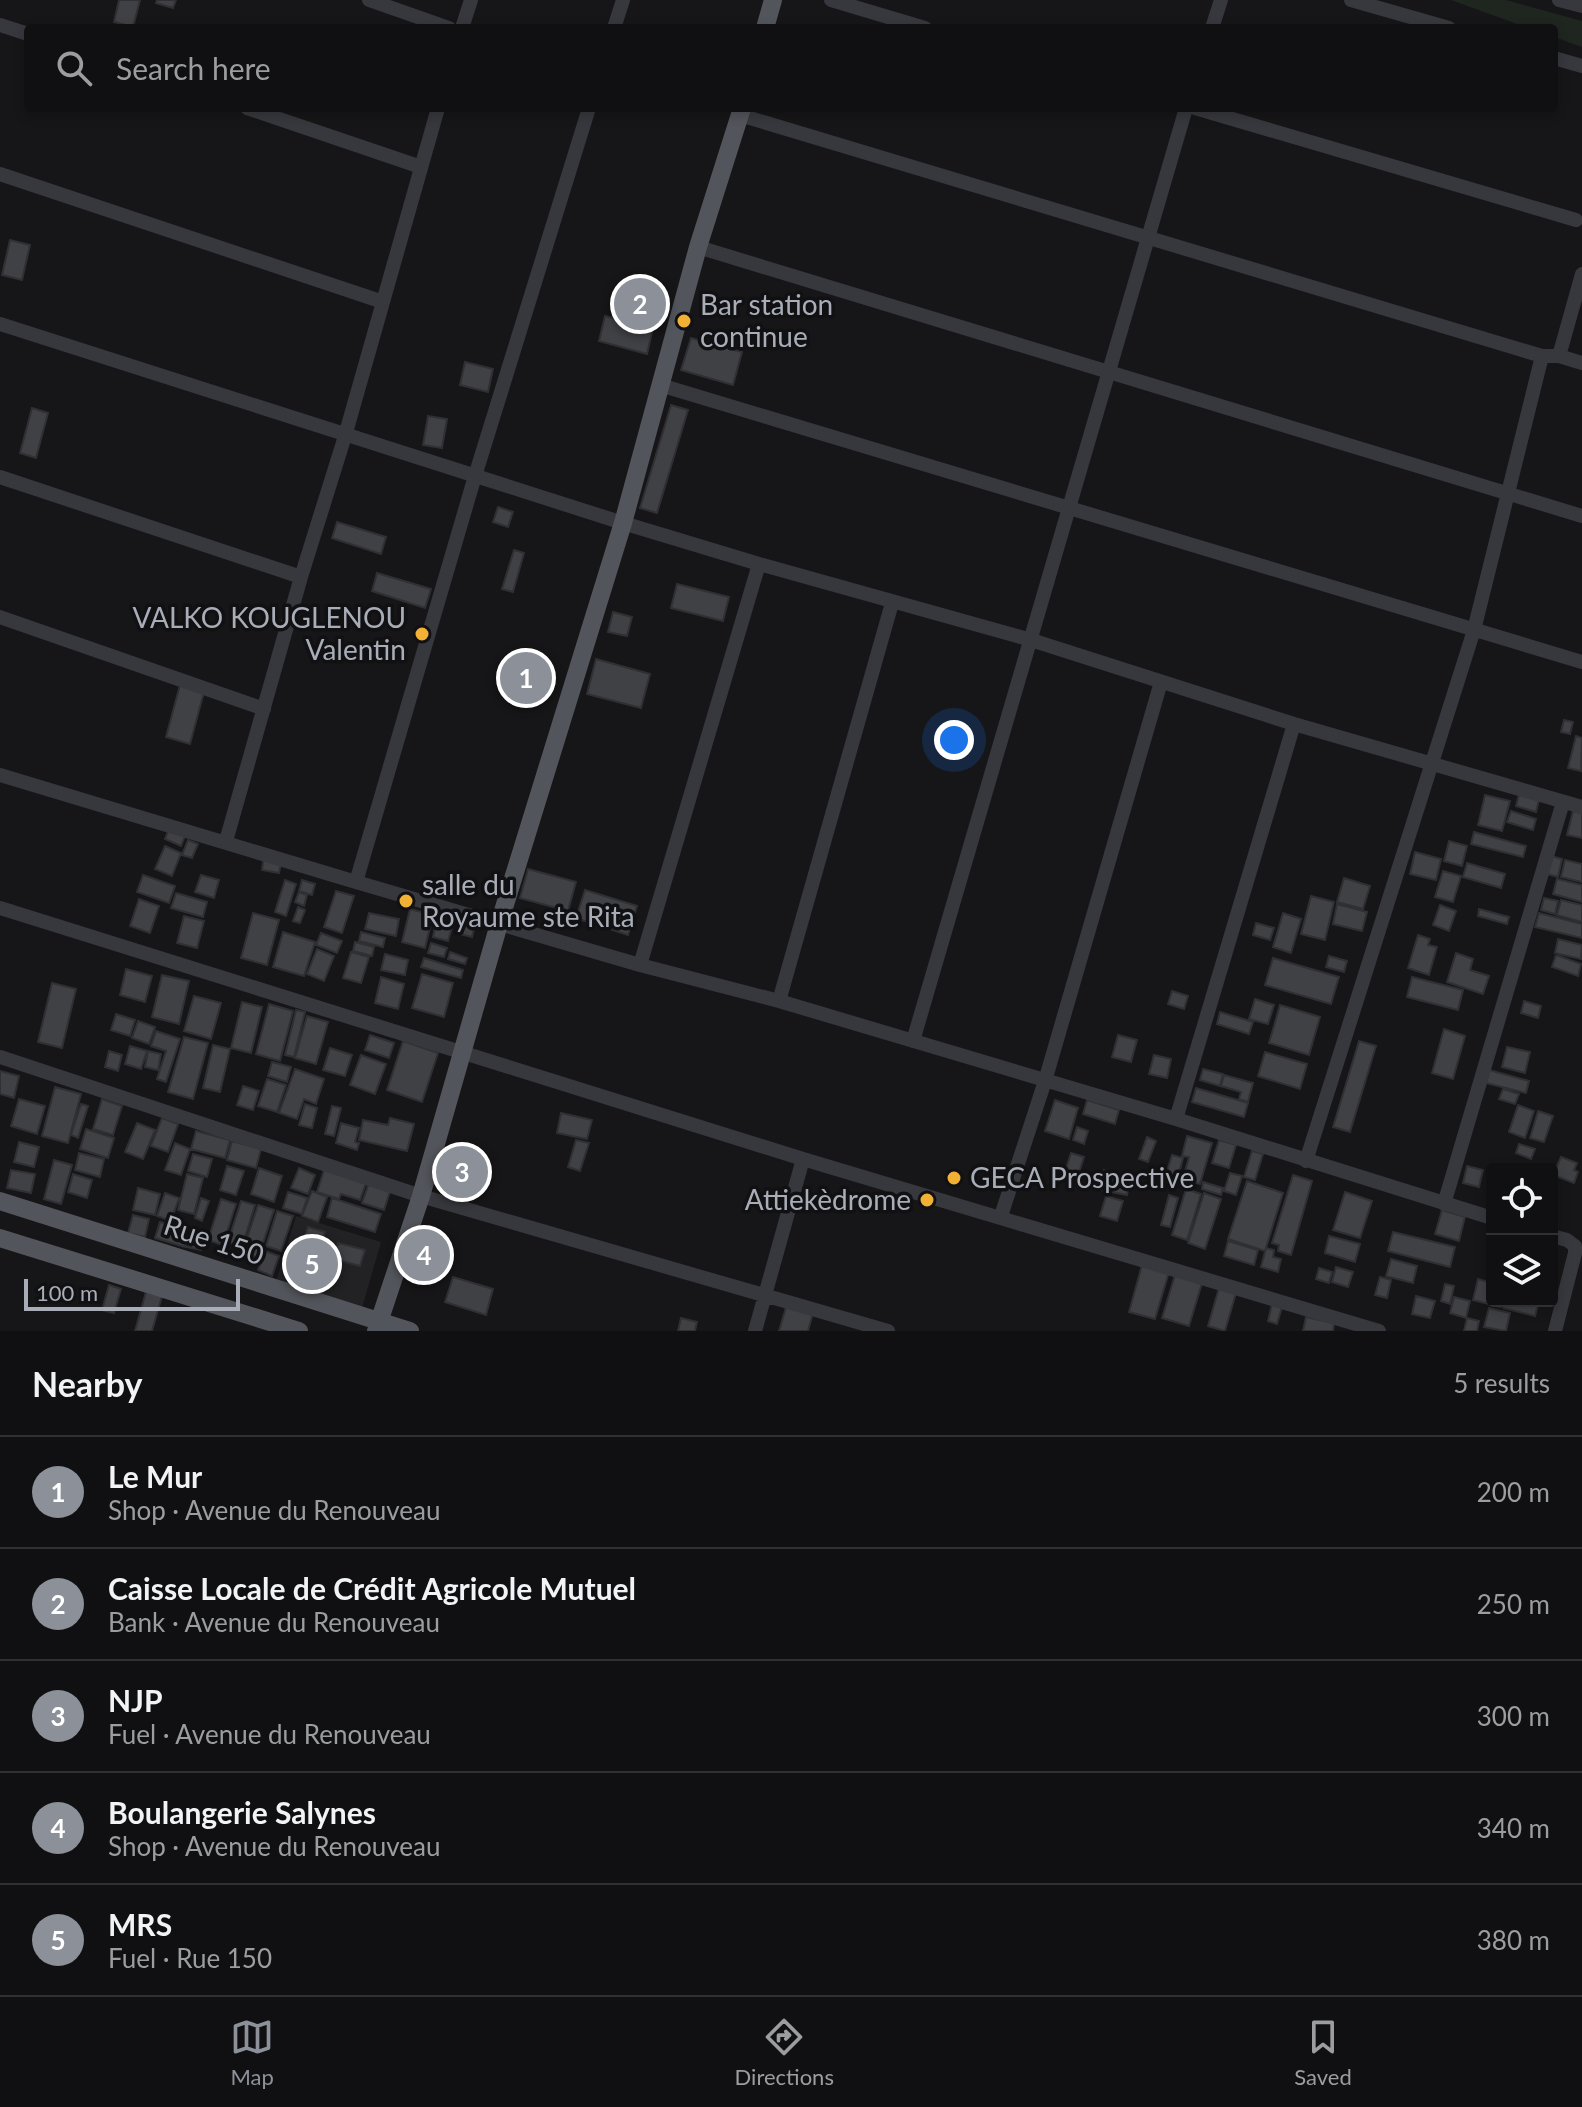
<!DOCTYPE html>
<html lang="en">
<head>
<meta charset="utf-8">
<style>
	body { margin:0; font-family:Lato,sans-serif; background:#19191b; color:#f1f3f6 }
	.controls { position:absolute; right:24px; bottom:24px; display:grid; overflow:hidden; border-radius:8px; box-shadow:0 4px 12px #0003 }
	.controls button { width:72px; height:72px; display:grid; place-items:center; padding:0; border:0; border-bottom:2px solid #303032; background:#101012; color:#f1f3f6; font:40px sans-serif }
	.scale { position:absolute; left:24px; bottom:20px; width:216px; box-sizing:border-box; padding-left:8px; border:4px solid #a8adb8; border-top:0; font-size:22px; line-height:28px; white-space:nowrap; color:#a8adb8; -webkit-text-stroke:6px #111113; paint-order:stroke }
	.you { position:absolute; left:954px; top:740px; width:28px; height:28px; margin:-20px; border:6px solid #fff; border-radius:50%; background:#1a73e8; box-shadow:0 0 0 12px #1a73e833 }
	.badge { display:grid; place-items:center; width:52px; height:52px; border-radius:50%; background:#8c9099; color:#fff; font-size:26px; font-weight:700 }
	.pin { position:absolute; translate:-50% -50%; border:4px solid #fff; box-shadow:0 2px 8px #0006 }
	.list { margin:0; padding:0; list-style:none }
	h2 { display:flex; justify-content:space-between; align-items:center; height:104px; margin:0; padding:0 32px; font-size:34px }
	h2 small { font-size:26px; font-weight:400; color:#9c9d9f }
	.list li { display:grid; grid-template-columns:52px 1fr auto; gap:24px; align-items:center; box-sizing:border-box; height:112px; padding:0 32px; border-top:2px solid #303032 }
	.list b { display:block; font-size:30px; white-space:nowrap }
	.list p { margin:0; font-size:26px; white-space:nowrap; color:#9c9d9f }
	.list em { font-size:26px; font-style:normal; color:#9c9d9f }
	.icon { flex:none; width:44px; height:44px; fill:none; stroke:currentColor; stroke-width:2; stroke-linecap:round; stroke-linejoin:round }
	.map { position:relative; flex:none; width:1582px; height:1331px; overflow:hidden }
	.search { position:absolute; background:#101012; box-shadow:0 4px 12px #0003; left:24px; right:24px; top:24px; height:88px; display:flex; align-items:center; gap:20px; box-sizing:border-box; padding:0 28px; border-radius:8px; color:#9c9d9f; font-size:30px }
	.sheet { height:664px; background:#101012 }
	nav { display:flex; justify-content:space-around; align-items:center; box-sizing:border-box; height:112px; border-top:2px solid #303032; background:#101012; font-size:22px; color:#9c9d9f }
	nav a { display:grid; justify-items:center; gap:4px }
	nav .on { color:#8c9099 }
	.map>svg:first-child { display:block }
	.built { fill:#222225 }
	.green { fill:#1e261f }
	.building { fill:#404145; stroke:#303034; stroke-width:2 }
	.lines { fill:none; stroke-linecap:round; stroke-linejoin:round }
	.minor { stroke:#37383d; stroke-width:14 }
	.major { stroke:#53555c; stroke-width:18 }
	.poi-dot { fill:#f2b134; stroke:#111113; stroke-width:3 }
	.labels { text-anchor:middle; stroke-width:7; stroke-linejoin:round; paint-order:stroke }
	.poi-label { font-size:28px; fill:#a8adb8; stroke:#111113; text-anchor:start }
	.street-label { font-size:28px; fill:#a8adb8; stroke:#111113 }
</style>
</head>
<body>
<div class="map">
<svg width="1582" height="1331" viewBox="0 0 1582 1331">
	<rect width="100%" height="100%" fill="#161618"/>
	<path class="built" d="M296 1216 381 1242 362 1308 276 1282Z"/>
	<path class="green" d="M1451 0H1506L1582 21V47L1554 37V28H1528Z"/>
	<path class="building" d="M119 0H140L133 27 114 22Z
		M157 0H176L173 8 156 3Z
		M10 240 30 245 22 280 2 275Z
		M605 316 653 328 647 354 599 341Z
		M691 338 742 352 733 385 681 370Z
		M465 362 493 369 488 392 460 385Z
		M671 405 688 410 657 513 640 508Z
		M32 408 48 413 36 458 20 453Z
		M428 416 447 419 442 448 423 445Z
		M498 507 513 512 508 527 493 522Z
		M337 522 386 537 381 554 332 538Z
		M514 550 524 553 513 592 502 589Z
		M377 573 431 589 425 608 372 591Z
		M677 584 729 597 723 621 671 608Z
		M613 612 632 617 627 636 608 632Z
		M596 659 650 674 641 708 587 694Z
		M180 685 204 692 190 744 166 737Z
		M1564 720 1573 722 1570 734 1561 732Z
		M1576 736 1582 738 1581 771 1568 768Z
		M1519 794 1539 800 1536 812 1516 806Z
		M1485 795 1510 801 1502 831 1478 825Z
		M1511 811 1536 819 1533 830 1507 822Z
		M1573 811 1582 813V838L1567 835Z
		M172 821 188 828 181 846 165 839Z
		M1474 832 1526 846 1523 857 1471 844Z
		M188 840 198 844 192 858 182 855Z
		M1449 841 1467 846 1462 866 1444 861Z
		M165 846 181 853 172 876 155 869Z
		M1415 852 1441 859 1436 880 1410 874Z
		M264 856 282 859 279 873 262 870Z
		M1551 856 1562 859 1558 877 1547 874Z
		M1565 860 1582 864V882L1561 877Z
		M1467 863 1505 874 1501 888 1463 877Z
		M528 869 576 882 568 911 520 898Z
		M1443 871 1461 876 1453 902 1435 897Z
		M143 875 175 886 169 903 137 892Z
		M201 875 219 880 214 898 195 892Z
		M1344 878 1370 886 1363 909 1337 902Z
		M1557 879 1582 885V902L1553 894Z
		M285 880 296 884 286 916 275 912Z
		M302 880 315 884 312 895 299 891Z
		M585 890 637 906 628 935 576 918Z
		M336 891 354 896 342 933 324 927Z
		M299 892 307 895 304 906 295 902Z
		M176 893 207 902 203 917 171 908Z
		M1311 896 1334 902 1325 940 1301 934Z
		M1544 898 1558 901 1555 914 1541 910Z
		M139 899 159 906 150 933 130 926Z
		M1561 900 1582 905V922L1557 915Z
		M1337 904 1367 912 1362 931 1333 924Z
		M1440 905 1456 911 1449 931 1433 925Z
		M298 907 305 910 300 923 293 921Z
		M410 909 433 915 425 948 402 942Z
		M467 909 478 912 472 937 460 934Z
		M1479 909 1509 917 1507 924 1478 916Z
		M253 913 279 920 267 965 241 958Z
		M369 913 399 919 396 936 365 929Z
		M1283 913 1301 919 1291 953 1273 947Z
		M1539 913 1582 924V938L1535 927Z
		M184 916 204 921 197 948 177 943Z
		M436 923 452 927 448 941 433 937Z
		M1256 923 1274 928 1270 940 1253 935Z
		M283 932 315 942 304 976 273 967Z
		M361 932 385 938 383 947 359 941Z
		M321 933 342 941 337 953 316 945Z
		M1418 935 1430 939 1428 945 1437 947 1429 975 1408 968Z
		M1558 939 1582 945 1581 959 1555 953Z
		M355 942 374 947 372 956 353 951Z
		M431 943 447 948 444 957 428 953Z
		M317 949 334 956 324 981 307 974Z
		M351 952 369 957 361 983 343 978Z
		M450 952 467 958 465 964 448 959Z
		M1456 953 1473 959 1470 970 1489 976 1483 994 1447 982Z
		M385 954 408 960 405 975 381 970Z
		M1556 955 1581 964 1578 976 1552 967Z
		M1329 956 1347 961 1344 972 1326 967Z
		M424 958 463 970 461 978 421 967Z
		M1273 958 1339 977 1331 1004 1265 985Z
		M126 969 152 976 145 1002 120 995Z
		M422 974 453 983 444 1017 412 1008Z
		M162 975 189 981 179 1024 152 1017Z
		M381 977 404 984 398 1009 375 1003Z
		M1412 977 1463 990 1458 1010 1407 997Z
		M52 983 76 989 62 1048 38 1042Z
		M1172 991 1188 996 1184 1009 1168 1004Z
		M194 996 221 1003 211 1039 184 1031Z
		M1255 999 1274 1005 1268 1024 1249 1019Z
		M1524 1001 1541 1006 1538 1018 1521 1013Z
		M242 1002 262 1007 251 1053 231 1048Z
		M269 1004 293 1011 280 1061 256 1054Z
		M1280 1005 1320 1017 1309 1055 1269 1043Z
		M296 1010 305 1012 294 1057 285 1055Z
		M1220 1012 1253 1022 1249 1034 1217 1024Z
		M116 1014 135 1020 130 1036 111 1030Z
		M307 1016 328 1022 316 1064 295 1058Z
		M138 1021 155 1027 149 1044 132 1038Z
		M1444 1029 1465 1036 1453 1079 1432 1073Z
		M156 1031 180 1039 166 1082 157 1079 166 1051 151 1046Z
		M370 1035 394 1043 389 1058 365 1050Z
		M1118 1035 1137 1040 1131 1062 1112 1057Z
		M184 1037 208 1043 193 1099 168 1092Z
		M403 1041 438 1053 422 1102 387 1090Z
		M1359 1041 1376 1046 1350 1132 1333 1127Z
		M213 1045 230 1049 220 1092 203 1088Z
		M130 1046 147 1051 141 1069 125 1064Z
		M1507 1047 1530 1052 1525 1073 1502 1067Z
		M330 1048 352 1055 345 1076 323 1070Z
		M109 1051 122 1055 118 1071 105 1067Z
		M148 1051 161 1054 158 1070 145 1067Z
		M1265 1052 1307 1064 1300 1089 1258 1076Z
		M361 1055 386 1064 375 1094 350 1085Z
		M1154 1055 1171 1059 1167 1078 1149 1074Z
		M272 1062 291 1067 287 1082 268 1076Z
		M295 1069 324 1079 316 1104 304 1099 297 1119 279 1113Z
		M1203 1069 1223 1074 1220 1086 1200 1080Z
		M1489 1070 1529 1081 1526 1093 1486 1083Z
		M0 1071 19 1076 14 1098 0 1094Z
		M1224 1075 1253 1083 1248 1102 1239 1099 1241 1092 1221 1086Z
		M267 1079 286 1085 277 1112 258 1106Z
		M243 1086 259 1091 253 1110 237 1105Z
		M55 1087 81 1094 68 1143 42 1136Z
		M1196 1088 1248 1103 1244 1117 1192 1102Z
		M1503 1089 1519 1094 1515 1104 1499 1099Z
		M19 1099 45 1106 37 1134 11 1126Z
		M102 1099 122 1106 113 1135 93 1129Z
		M1055 1100 1078 1108 1069 1139 1045 1131Z
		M1087 1100 1119 1110 1115 1124 1083 1114Z
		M81 1104 88 1106 78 1138 71 1135Z
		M305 1104 317 1108 312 1128 299 1125Z
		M1518 1105 1534 1111 1525 1138 1509 1132Z
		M332 1106 341 1108 334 1136 325 1134Z
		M1538 1111 1553 1116 1544 1142 1530 1138Z
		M561 1113 592 1120 587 1139 557 1133Z
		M162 1118 178 1124 168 1152 151 1146Z
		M390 1118 414 1124 407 1151 359 1140 363 1120 388 1125Z
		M137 1123 155 1130 143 1159 125 1152Z
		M341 1123 359 1128 355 1142 359 1143 357 1150 336 1143Z
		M1077 1127 1088 1131 1084 1144 1073 1140Z
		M86 1129 114 1138 108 1158 80 1149Z
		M196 1131 230 1140 225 1158 191 1149Z
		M1187 1136 1212 1143 1200 1184 1183 1179 1189 1157 1182 1156Z
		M1147 1137 1156 1141 1148 1162 1139 1159Z
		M576 1140 589 1143 580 1171 568 1167Z
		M1219 1140 1236 1145 1229 1168 1212 1163Z
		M232 1141 261 1149 256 1168 227 1160Z
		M19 1142 39 1147 34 1167 14 1162Z
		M175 1143 190 1149 181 1175 165 1170Z
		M1519 1144 1535 1149 1531 1159 1516 1153Z
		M1252 1151 1263 1154 1255 1180 1244 1177Z
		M79 1153 104 1159 100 1177 75 1170Z
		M1071 1153 1084 1157 1076 1182 1063 1178Z
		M193 1154 212 1159 207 1177 188 1171Z
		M1172 1155 1183 1158 1176 1185 1164 1181Z
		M1561 1157 1577 1163 1574 1170 1578 1172 1574 1183 1553 1175Z
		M54 1160 72 1165 61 1204 44 1199Z
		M227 1166 244 1171 236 1195 220 1190Z
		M1467 1166 1483 1170 1479 1187 1463 1183Z
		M325 1167 367 1180 360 1200 341 1194 339 1199 317 1192Z
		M259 1168 282 1176 274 1202 251 1194Z
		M299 1168 315 1175 308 1194 291 1188Z
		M11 1170 35 1174 31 1193 7 1188Z
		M1104 1170 1131 1176 1127 1195 1100 1190Z
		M1230 1173 1242 1176 1236 1195 1224 1191Z
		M73 1174 92 1180 87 1198 68 1192Z
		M187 1174 203 1178 194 1214 178 1210Z
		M1293 1175 1312 1181 1291 1255 1278 1251 1279 1245 1272 1243Z
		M370 1180 391 1188 384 1210 362 1203Z
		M1247 1181 1283 1193 1265 1251 1228 1239Z
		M1203 1182 1223 1188 1221 1195 1202 1189Z
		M138 1188 160 1194 155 1215 133 1210Z
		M1186 1189 1201 1194 1187 1240 1172 1235Z
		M312 1191 327 1197 318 1222 302 1216Z
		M288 1192 307 1198 302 1214 283 1208Z
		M1345 1192 1372 1201 1360 1238 1333 1230Z
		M165 1193 179 1198 171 1221 157 1216Z
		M1204 1193 1221 1199 1205 1249 1188 1243Z
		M1169 1195 1178 1198 1170 1227 1161 1225Z
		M1106 1196 1123 1201 1117 1221 1100 1216Z
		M201 1198 209 1201 202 1221 195 1218Z
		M332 1198 381 1214 375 1232 327 1217Z
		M221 1199 236 1204 223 1245 208 1240Z
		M241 1201 255 1205 242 1247 228 1242Z
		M258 1205 274 1210 258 1258 242 1253Z
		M1442 1210 1465 1217 1459 1241 1435 1234Z
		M277 1211 293 1216 281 1251 266 1246Z
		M133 1215 149 1219 145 1237 128 1233Z
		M160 1222 189 1230 185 1247 155 1238Z
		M308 1227 325 1232 319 1249 302 1244Z
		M192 1229 206 1232 201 1250 187 1247Z
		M1393 1232 1455 1247 1450 1267 1388 1251Z
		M1329 1236 1360 1244 1355 1262 1325 1253Z
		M1228 1241 1258 1250 1254 1265 1224 1256Z
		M338 1243 365 1250 360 1266 334 1259Z
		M1266 1248 1274 1250 1273 1257 1281 1259 1278 1272 1261 1267Z
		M265 1251 279 1256 272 1276 258 1270Z
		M303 1252 328 1259 324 1276 298 1269Z
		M1391 1259 1417 1266 1413 1283 1386 1276Z
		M1142 1265 1169 1272 1155 1319 1129 1312Z
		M1336 1267 1353 1272 1348 1287 1332 1282Z
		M1319 1268 1332 1272 1329 1283 1316 1279Z
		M1175 1275 1202 1283 1189 1326 1162 1318Z
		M453 1277 493 1289 486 1315 445 1302Z
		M1380 1277 1391 1280 1387 1298 1375 1295Z
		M1478 1279 1492 1283V1301H1501L1500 1307 1473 1300Z
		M1445 1284 1454 1286 1450 1304 1441 1301Z
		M109 1285 121 1289 114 1313 102 1310Z
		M1219 1288 1236 1293 1225 1331 1208 1326Z
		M146 1292 162 1296 152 1331H135Z
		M1416 1296 1435 1301 1430 1318 1412 1314Z
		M1454 1297 1470 1301 1466 1318 1450 1313Z
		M1505 1301H1539L1535 1316 1503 1308Z
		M787 1304 813 1313 808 1331H779Z
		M1272 1304 1282 1307 1277 1324 1268 1321Z
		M1489 1308 1510 1313 1506 1331 1484 1327Z
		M1306 1317 1334 1323 1333 1331H1303Z
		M681 1318 697 1322 695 1331H678Z
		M1467 1318 1479 1321 1477 1331H1464Z"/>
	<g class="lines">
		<path class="minor" d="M369 0 449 28
			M831 0 925 28
			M1351 0 1449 28
			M1559 0 1582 6
			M0 25 28 34
			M462 28 471 0
			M614 28 623 0
			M1212 28 1221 0
			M1554 58 1582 66
			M247 108 421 167
			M1195 108 1576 220
			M740 115 1542 356
			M0 174 383 302
			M698 247 1582 516
			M0 324 623 523 759 564 1028 639 1294 724 1582 807
			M1559 356 1582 363
			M660 385 1582 662
			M0 477 301 577
			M0 617 264 709
			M0 775 356 882 640 965 779 1001 1176 1119 1492 1218
			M226 841 301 577 345 436 438 108
			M356 882 475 476 589 108
			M0 908 803 1159 1379 1331
			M640 965 759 564
			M779 1001 892 603
			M913 1041 1186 108
			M0 1057 421 1196 888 1331
			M1176 1119 1294 724
			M1306 1161 1474 630 1542 356H1559L1582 274
			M1444 1204 1563 802
			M1001 1216 1045 1081 1161 682
			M1552 1236 1567 1240 1575 1246V1253L1555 1331
			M755 1331 803 1159"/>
		<path class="major" d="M765 28 773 0
			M0 1201 410 1331
			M0 1238 299 1331
			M376 1331 421 1196 499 924 623 523 698 247 742 108"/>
	</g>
	<g class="poi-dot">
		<circle cx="684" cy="321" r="8"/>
		<circle cx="422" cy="634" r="8"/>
		<circle cx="406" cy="901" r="8"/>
		<circle cx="954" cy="1178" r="8"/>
		<circle cx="927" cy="1200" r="8"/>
	</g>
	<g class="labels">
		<g class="poi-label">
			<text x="700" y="315">Bar station<tspan x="700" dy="32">continue</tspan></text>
			<text x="406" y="628" text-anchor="end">VALKO KOUGLENOU<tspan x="406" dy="32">Valentin</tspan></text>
			<text x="422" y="895">salle du<tspan x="422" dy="32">Royaume ste Rita</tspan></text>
			<text x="970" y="1188">GECA Prospective</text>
			<text x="911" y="1210" text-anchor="end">Attiekèdrome</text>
		</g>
		<g class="street-label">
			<text transform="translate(214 1240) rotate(18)" y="10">Rue 150</text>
		</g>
	</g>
</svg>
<div class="controls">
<button><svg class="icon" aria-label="locate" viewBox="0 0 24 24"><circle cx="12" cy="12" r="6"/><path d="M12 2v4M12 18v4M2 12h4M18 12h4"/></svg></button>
<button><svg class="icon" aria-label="layers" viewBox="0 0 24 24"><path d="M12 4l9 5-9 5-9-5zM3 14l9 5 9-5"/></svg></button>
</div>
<div class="scale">100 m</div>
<div class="you"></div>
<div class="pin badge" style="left:526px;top:678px">1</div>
<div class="pin badge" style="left:640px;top:304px">2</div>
<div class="pin badge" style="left:462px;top:1172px">3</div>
<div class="pin badge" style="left:424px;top:1255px">4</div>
<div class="pin badge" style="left:312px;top:1264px">5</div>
<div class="search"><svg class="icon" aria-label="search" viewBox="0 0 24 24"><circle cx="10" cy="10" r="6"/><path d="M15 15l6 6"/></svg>Search here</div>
</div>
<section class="sheet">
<h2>Nearby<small>5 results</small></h2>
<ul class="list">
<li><span class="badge">1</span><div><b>Le Mur</b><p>Shop · Avenue du Renouveau</p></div><em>200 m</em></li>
<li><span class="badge">2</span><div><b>Caisse Locale de Crédit Agricole Mutuel</b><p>Bank · Avenue du Renouveau</p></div><em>250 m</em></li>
<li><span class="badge">3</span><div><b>NJP</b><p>Fuel · Avenue du Renouveau</p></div><em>300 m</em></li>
<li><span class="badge">4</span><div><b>Boulangerie Salynes</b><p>Shop · Avenue du Renouveau</p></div><em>340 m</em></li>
<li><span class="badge">5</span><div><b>MRS</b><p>Fuel · Rue 150</p></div><em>380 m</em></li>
</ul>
</section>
<nav>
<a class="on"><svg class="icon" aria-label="map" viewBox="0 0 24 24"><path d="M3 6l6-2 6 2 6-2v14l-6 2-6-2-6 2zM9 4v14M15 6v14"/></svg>Map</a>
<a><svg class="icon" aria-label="directions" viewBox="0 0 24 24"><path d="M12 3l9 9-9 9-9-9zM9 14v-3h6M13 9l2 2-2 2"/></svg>Directions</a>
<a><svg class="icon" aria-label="saved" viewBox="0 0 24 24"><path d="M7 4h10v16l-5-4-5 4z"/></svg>Saved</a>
</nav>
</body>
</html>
